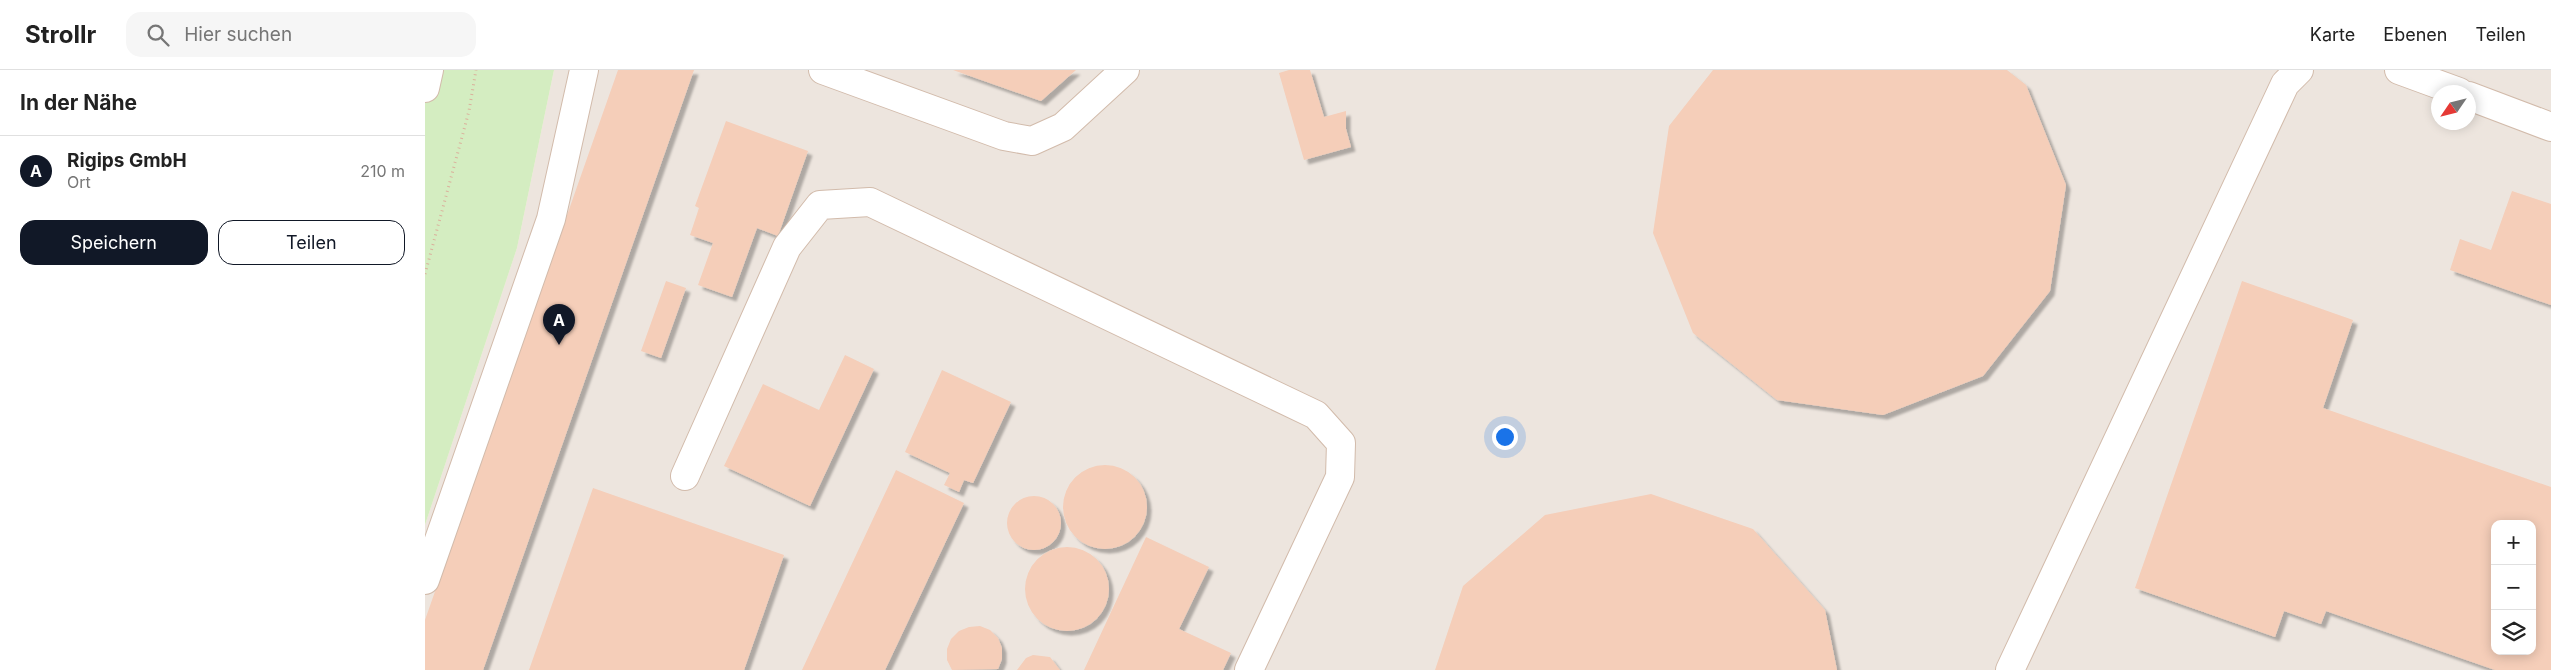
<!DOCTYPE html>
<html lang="de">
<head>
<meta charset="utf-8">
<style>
	body { margin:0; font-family:Inter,sans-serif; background:#f6f6f6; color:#222 }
	.controls { position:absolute; right:15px; bottom:15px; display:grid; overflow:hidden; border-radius:10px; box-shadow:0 2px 12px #0003 }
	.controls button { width:45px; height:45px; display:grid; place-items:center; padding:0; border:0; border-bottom:1px solid #e0e0e0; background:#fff; color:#222; font:25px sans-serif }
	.compass { position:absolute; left:2006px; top:15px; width:45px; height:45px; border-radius:50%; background:#fff; box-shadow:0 2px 12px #0003; rotate:235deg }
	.you { position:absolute; left:1079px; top:366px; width:18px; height:18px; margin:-12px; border:4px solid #fff; border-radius:50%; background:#1a73e8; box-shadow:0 0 0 8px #1a73e833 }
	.badge { display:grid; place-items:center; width:32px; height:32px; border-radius:50%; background:#111827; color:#fff; font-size:16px; font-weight:700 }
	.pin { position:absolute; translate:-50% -41px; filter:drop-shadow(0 1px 2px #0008) }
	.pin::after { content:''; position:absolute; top:26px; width:18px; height:15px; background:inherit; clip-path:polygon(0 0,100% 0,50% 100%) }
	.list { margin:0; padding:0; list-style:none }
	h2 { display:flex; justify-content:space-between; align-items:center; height:65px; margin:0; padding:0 20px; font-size:21px }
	h2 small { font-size:16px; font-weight:400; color:#767676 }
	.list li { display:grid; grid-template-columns:32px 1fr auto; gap:15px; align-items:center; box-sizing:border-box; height:70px; padding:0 20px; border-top:1px solid #e0e0e0 }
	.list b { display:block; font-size:19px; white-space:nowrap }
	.list p { margin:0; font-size:16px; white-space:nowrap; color:#767676 }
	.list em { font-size:16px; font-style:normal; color:#767676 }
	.actions { display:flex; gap:10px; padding:15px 20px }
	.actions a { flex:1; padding:11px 0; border:1px solid #111827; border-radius:15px; text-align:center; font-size:18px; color:#111827 }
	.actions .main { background:#111827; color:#fff }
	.icon { flex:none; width:28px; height:28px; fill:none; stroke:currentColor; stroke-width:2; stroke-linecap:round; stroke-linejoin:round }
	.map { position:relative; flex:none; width:2126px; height:600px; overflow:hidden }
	header { display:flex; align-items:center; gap:30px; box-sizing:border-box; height:70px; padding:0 25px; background:#fff; border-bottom:1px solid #e0e0e0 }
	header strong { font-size:24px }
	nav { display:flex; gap:28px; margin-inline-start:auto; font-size:18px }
	.search { width:350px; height:45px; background:#f6f6f6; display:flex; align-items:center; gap:12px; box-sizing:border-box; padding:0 18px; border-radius:15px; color:#767676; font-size:19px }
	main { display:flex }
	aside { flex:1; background:#fff }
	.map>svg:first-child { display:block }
	.industrial { fill:#ede5de; fill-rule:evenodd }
	.green { fill:#d4edc1 }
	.building { fill:#f5ceb9; fill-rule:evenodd; filter:url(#shadow) }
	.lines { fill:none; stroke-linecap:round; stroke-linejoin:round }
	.minor-casing { stroke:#d2bbab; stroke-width:30 }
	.path { stroke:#dab19c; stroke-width:3; stroke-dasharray:1 4; stroke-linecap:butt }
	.minor { stroke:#fff; stroke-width:28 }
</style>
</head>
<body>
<header>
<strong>Strollr</strong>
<div class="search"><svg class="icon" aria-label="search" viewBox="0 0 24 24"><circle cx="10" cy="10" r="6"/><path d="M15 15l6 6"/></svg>Hier suchen</div>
<nav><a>Karte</a><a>Ebenen</a><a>Teilen</a></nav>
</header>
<main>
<aside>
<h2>In der Nähe<small></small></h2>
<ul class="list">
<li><span class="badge">A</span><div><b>Rigips GmbH</b><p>Ort</p></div><em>210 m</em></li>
</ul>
<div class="actions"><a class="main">Speichern</a><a>Teilen</a></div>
</aside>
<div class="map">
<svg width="2126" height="600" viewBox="0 0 2126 600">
	<defs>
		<filter id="shadow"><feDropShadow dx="4.5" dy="4.5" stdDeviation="1" flood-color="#0004"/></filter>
	</defs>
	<rect width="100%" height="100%" fill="#fef2e3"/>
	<path class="industrial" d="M129 0H2126V600H0V455L92 178ZM2014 22H2044V52H2014ZM2070 454H2107V581H2070Z"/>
	<path class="green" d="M0 0H129L92 178 0 455Z"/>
	<path class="building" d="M193 0H269L58 600H0V550Z
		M528 0H651L616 31Z
		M864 0H885L899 47 921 41V59L926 77 879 90 854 3Z
		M1288 0H1582L1601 15 1641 115 1625 221 1558 306 1458 345 1352 330 1268 263 1228 163 1244 56Z
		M301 51 383 81 353 166 332 158 307 227 273 215 288 173 265 165 274 138 270 136Z
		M2087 121 2126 134V235L2025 200 2035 169 2066 180Z
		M241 211 261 218 236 288 216 281Z
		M1817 211 1928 250 1898 338 2126 417V600H2070L1901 541 1896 554 1859 541 1850 567 1710 518ZM2070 454H2107V581H2070Z
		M420 285 449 299 385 436 299 396 338 314 394 340Z
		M517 300 586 332 548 413 539 410 534 422 519 415 525 403 480 382Z
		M638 437a42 42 0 1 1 84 0a42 42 0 1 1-84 0Z
		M471 400 539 433 460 600H377Z
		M168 418 359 485 319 600H104Z
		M1226 424 1328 459 1400 540 1412 600H1010L1038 516 1120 445Z
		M582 453a27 27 0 1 1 54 0a27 27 0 1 1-54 0Z
		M721 467 784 497 754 559 806 583 798 600H659Z
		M600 519a42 42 0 1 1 84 0a42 42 0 1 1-84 0Z
		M555 556 565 560 573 568 577 578V589L573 599 527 600 522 590V579L526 569 534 561 544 557Z
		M608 585 625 587 635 600H592L601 588Z"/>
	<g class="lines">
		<defs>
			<path id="minor" d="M398 0 579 66 607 71 638 57 700 0
				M1974 0 2034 22
				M0 18 4 0
				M2044 26 2126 57
				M260 406 362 177 395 135 445 132 891 345 916 373 915 407 824 600
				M0 510 126 149 159 0
				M1585 600 1860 14 1874 0"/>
		</defs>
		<use href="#minor" class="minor-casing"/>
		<path class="path" d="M0 204 44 41 51 0"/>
		<use href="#minor" class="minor"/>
	</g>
</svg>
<div class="controls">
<button>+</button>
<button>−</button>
<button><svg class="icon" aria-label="layers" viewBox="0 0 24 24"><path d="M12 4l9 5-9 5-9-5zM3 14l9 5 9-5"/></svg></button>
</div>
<svg class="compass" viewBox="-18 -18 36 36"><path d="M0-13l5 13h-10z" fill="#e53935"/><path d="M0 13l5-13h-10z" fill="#767676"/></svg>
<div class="you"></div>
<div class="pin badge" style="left:134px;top:275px">A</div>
</div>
</main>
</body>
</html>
